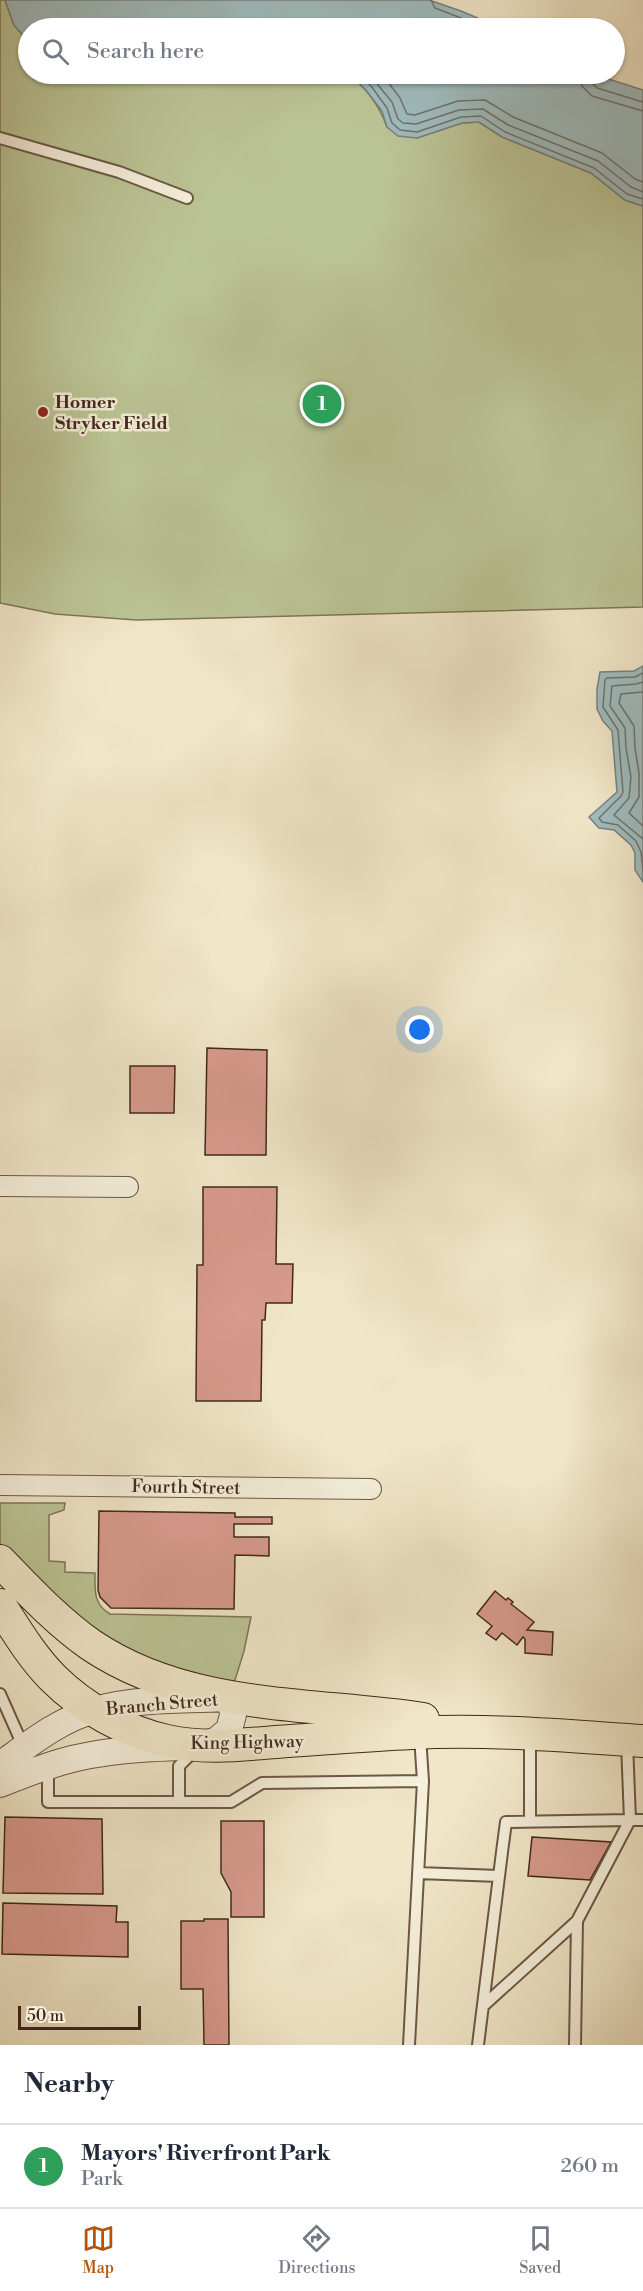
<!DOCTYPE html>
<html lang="en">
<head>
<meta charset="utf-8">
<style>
	body { margin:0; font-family:"Libre Bodoni",serif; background:#f2f2f3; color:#1f2937 }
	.scale { position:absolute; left:18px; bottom:15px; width:123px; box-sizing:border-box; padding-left:6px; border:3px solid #41281b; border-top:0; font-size:16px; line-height:21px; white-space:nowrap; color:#41281b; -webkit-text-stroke:4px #f5efdb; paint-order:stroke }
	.you { position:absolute; left:420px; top:1030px; width:21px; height:21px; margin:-15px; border:4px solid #fff; border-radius:50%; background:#1a73e8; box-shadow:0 0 0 9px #1a73e833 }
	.badge { display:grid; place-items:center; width:39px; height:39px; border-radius:50%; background:#b45309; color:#fff; font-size:20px; font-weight:700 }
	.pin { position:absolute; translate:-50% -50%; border:3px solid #fff; box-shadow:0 2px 6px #0006 }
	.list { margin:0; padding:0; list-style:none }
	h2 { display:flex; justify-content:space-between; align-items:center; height:78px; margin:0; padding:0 24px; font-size:26px }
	h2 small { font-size:20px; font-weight:400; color:#747a83 }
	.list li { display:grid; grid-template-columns:39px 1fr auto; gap:18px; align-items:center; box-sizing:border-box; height:84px; padding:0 24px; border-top:2px solid #e0e1e3 }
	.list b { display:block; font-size:22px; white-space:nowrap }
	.list p { margin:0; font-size:20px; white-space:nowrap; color:#747a83 }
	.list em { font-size:20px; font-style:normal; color:#747a83 }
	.icon { flex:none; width:33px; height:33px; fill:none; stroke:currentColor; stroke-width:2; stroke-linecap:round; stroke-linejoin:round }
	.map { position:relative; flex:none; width:643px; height:2045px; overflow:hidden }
	.search { position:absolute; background:#fff; box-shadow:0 2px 4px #0004; left:18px; right:18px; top:18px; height:66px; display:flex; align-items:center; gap:15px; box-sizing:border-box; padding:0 21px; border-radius:33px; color:#747a83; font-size:22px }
	.sheet { height:162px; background:#fff }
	nav { display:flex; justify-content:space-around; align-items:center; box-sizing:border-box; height:84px; border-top:2px solid #e0e1e3; background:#fff; font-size:16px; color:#747a83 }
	nav a { display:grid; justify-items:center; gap:3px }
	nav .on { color:#b45309 }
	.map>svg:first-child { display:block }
	.green { fill:#bbc495; stroke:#7e7658; stroke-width:1.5 }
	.water { fill:#9fbdc0; stroke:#79817e; stroke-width:1.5 }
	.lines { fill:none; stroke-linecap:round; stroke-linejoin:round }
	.shore { stroke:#70726e; stroke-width:1.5 }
	.building { fill:#d79a8d; stroke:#41281b; stroke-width:1.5 }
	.service-casing { stroke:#6d5846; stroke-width:14 }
	.minor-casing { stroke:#6d5846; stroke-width:22 }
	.tertiary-casing { stroke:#6d5846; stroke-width:28 }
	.primary-casing { stroke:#41281b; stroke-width:34 }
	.service { stroke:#f5efdb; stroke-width:10 }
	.minor { stroke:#f5efdb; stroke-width:20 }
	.tertiary { stroke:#f5efdb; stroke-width:26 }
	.primary { stroke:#f0e6c8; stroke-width:32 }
	.poi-dot { fill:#8f2418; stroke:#f5efdb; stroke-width:2 }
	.labels { text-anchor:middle; stroke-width:5; stroke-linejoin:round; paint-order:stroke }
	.poi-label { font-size:18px; font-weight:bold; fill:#41281b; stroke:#f5efdb; text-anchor:start }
	.street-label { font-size:18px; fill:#41281b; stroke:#f5efdb }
</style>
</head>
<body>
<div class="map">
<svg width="643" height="2045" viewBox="0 0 643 2045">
	<rect width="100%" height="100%" fill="#f0e6c8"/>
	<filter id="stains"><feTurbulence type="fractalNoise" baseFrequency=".00333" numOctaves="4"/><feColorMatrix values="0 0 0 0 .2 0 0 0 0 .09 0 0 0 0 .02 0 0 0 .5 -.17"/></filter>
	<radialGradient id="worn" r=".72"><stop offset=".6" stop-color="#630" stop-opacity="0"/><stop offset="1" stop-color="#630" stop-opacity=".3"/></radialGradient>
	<path class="green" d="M0 0H5L14 25 28 41V74H349C366 89 379 104 387 127L417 138 462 123 479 122 502 137 591 173 625 200 643 206V607L136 620 55 614 0 603Z
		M0 1503H65L64 1510 49 1515V1561L65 1562V1572L95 1573C95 1590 93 1604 110 1614L251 1617 244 1651 235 1680 226 1684 170 1670 103 1636 55 1601 0 1544Z"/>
	<path class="water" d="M5 0H429L461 11 501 28H28V41L14 25Z
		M349 74H593L643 90V206L625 200 591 173 502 137 479 122 462 123 417 138 398 136 387 127 382 111 366 90Z
		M643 666V882L635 870V853L631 845 614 830 599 828 589 817 617 792 612 731 603 721 597 709V689L600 672 634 671Z"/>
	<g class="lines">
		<path class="shore" d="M431 0 435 8 487 28
			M357 74 371 86 387 108 392 123 400 130 417 132 461 117 481 116 505 132 594 168 627 194 643 199
			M369 74 392 102 398 119 403 123 416 124 459 110 483 109 508 125 598 161 631 187 643 192
			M382 74 400 98 407 114 415 115 458 101 485 100 513 117 602 153 635 179 643 182
			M580 74 582 86 592 96 643 111
			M589 74 591 82 597 88 643 102
			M643 673 635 677 607 678 605 680 603 707 618 730 623 792 621 796 599 818 602 822 618 825 636 841 641 852 643 871
			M643 682 636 684 612 686 610 706 625 728 626 748 631 777 629 798 614 815 643 839
			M643 692 621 694 619 703 634 726 635 748 639 773V797L629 813 643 826"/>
	</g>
	<path class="building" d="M207 1048 267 1050 266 1155H205Z
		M130 1066H175L174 1113H130Z
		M203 1187H277L276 1264H293L292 1303H266L265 1320H262L261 1401H196L197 1265H203Z
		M99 1511 235 1513V1517H272V1524H234V1537H269V1556L235 1555 234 1609 111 1608 100 1597 98 1590Z
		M495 1591 506 1600 508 1598 513 1602 511 1604 534 1622 527 1630 553 1632 552 1655 525 1653V1639L523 1637 517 1645 502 1633 496 1640 486 1633 492 1626 477 1614Z
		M5 1817 102 1819 103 1894 3 1893Z
		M221 1821H264V1917H231V1892L221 1873Z
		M532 1837 611 1842 590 1880 528 1876Z
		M3 1903 117 1906 116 1922H128V1957L2 1954Z
		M204 1919H228L229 2045H204L203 1989H181V1921H204Z"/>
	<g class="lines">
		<defs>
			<path id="service" d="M0 138 119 172 187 198
				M0 1694 24 1748
				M530 1736V1821
				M627 1743 630 1820H643
				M48 1767V1802H179V1766L194 1751
				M179 1802H231L262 1783 423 1781 420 1736
				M418 1873 499 1876
				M409 2045 423 1781
				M478 2045C487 1970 496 1896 506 1822L630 1820 577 1921 483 2006
				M575 2045 577 1921"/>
			<path id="minor" d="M0 1186 128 1187
				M0 1485 371 1489"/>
			<path id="tertiary" d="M0 1765C28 1745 60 1719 95 1710 138 1698 186 1700 231 1698L233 1715 229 1730 217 1740 200 1746C154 1748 106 1749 61 1762 41 1768 20 1776 0 1784"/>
			<path id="primary" d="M0 1561C29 1591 57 1621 91 1645 189 1711 311 1702 423 1719
				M0 1605C16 1630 32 1657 53 1678 83 1708 126 1732 167 1741 203 1749 240 1745 276 1742 321 1739 366 1735 412 1733 489 1729 566 1736 643 1741"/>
		</defs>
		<use href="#service" class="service-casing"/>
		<use href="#minor" class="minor-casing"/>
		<use href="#tertiary" class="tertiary-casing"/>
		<use href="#primary" class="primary-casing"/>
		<use href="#service" class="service"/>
		<use href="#minor" class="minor"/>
		<use href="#tertiary" class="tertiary"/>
		<use href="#primary" class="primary"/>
	</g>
	<circle class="poi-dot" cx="43" cy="412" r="6"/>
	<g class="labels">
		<g class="poi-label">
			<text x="55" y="408">Homer<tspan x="55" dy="21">Stryker Field</tspan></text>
		</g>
		<g class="street-label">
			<text transform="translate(186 1487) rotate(1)" y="6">Fourth Street</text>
			<text transform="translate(162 1704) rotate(-5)" y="6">Branch Street</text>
			<text transform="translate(247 1742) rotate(-1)" y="6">King Highway</text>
		</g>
	</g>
	<rect width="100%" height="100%" filter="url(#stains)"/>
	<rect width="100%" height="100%" fill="url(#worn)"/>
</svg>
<div class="scale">50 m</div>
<div class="you"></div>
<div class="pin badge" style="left:322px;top:404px;background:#2e9e5b">1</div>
<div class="search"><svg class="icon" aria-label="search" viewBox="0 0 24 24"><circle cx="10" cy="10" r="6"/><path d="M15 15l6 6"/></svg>Search here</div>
</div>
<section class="sheet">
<h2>Nearby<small></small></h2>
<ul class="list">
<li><span class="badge" style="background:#2e9e5b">1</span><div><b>Mayors' Riverfront Park</b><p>Park</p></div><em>260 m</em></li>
</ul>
</section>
<nav>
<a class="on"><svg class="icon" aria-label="map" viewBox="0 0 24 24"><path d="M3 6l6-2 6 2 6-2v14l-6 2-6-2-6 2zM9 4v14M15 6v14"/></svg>Map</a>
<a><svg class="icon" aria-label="directions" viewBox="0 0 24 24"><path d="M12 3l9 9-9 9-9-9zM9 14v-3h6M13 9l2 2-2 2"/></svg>Directions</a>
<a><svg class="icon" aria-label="saved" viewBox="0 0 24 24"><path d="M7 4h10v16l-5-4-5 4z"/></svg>Saved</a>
</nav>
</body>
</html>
